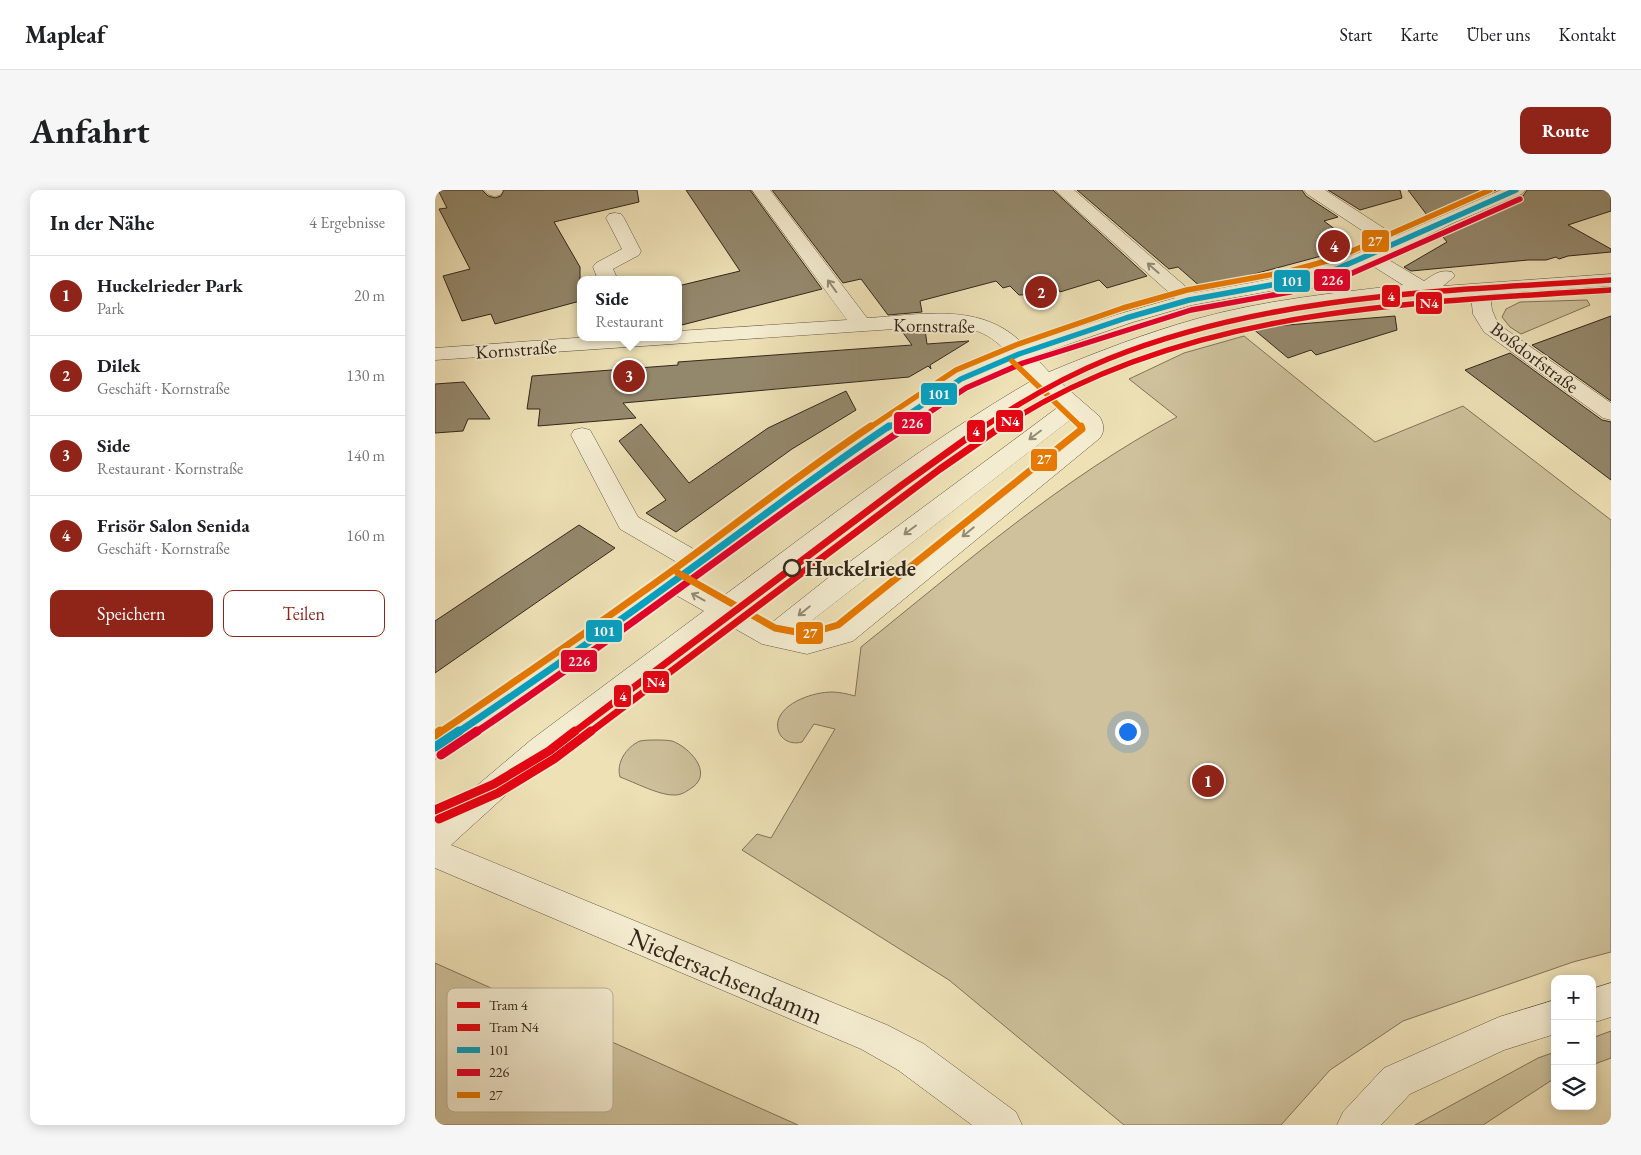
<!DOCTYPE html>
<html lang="de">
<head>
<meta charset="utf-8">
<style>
	body { margin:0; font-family:"EB Garamond",serif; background:#f6f6f6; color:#202124 }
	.controls { position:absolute; right:15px; bottom:15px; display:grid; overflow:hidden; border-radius:10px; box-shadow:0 2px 12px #0003 }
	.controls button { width:45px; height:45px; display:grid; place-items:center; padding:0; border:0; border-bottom:1px solid #e0e0e0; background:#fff; color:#202124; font:25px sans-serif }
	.you { position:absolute; left:692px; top:541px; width:18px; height:18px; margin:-12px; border:4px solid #fff; border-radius:50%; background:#1a73e8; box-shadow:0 0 0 8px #1a73e833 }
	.badge { display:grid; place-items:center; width:32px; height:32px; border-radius:50%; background:#8f2418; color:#fff; font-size:16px; font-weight:700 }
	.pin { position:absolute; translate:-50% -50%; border:2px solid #fff; box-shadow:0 1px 5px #0006 }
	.popup { position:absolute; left:142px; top:86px; width:105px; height:65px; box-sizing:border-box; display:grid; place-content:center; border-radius:10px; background:#fff; filter:drop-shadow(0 1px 4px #0005); font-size:16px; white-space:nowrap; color:#757577 }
	.popup b { font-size:19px; color:#202124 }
	.popup::after { content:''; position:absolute; left:50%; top:100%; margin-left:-10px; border:10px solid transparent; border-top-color:#fff }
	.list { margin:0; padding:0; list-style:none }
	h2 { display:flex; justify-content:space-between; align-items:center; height:65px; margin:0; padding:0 20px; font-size:21px }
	h2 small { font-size:16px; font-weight:400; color:#757577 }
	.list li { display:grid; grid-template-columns:32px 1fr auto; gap:15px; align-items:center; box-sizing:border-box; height:80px; padding:0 20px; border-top:1px solid #e0e0e0 }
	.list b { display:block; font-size:19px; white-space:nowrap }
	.list p { margin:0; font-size:16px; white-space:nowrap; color:#757577 }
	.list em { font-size:16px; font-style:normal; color:#757577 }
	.actions { display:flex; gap:10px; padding:15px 20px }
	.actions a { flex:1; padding:11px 0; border:1px solid #8f2418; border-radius:10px; text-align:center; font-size:18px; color:#8f2418 }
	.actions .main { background:#8f2418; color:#fff }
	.icon { flex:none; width:28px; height:28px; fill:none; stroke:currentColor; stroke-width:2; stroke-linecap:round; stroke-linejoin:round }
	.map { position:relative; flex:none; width:1176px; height:935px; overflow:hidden; border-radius:10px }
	header { display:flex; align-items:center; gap:30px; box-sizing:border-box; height:70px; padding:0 25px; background:#fff; border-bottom:1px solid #e0e0e0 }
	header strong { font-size:24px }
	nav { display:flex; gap:28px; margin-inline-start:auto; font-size:18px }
	.intro { display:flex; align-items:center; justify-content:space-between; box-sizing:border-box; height:120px; padding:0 30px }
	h1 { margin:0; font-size:35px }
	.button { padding:12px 22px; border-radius:10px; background:#8f2418; color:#fff; font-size:18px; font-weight:700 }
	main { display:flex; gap:30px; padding:0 30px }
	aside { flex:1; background:#fff; border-radius:10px; box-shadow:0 2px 12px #0003 }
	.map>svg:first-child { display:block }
	.green { fill:#cec19c; stroke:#80745c }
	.building { fill:#94886c; stroke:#33271b }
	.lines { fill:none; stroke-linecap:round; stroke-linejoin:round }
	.minor-casing { stroke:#625642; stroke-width:1 }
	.minor { fill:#f4ecd0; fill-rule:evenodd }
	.bus-1-far2-casing { stroke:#f4ecd0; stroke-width:8 }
	.bus-1-far1-casing { stroke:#f4ecd0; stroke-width:11 }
	.bus-1-casing { stroke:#f4ecd0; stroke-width:12 }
	.bus-2-far2-casing { stroke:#f4ecd0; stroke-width:8 }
	.bus-2-far1-casing { stroke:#f4ecd0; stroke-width:11 }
	.bus-2-casing { stroke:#f4ecd0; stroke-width:12 }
	.bus-3-far2-casing { stroke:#f4ecd0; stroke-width:8 }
	.bus-3-far1-casing { stroke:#f4ecd0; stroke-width:11 }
	.bus-3-casing { stroke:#f4ecd0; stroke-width:12 }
	.bus-1-far2 { stroke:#03a2c5; stroke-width:5.5 }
	.bus-1-far1 { stroke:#03a2c5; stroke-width:7 }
	.bus-1 { stroke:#03a2c5; stroke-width:9 }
	.bus-2-far2 { stroke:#e4002b; stroke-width:5.5 }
	.bus-2-far1 { stroke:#e4002b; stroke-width:7 }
	.bus-2 { stroke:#e4002b; stroke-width:9 }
	.bus-3-far2 { stroke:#e67901; stroke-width:5.5 }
	.bus-3-far1 { stroke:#e67901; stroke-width:7 }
	.bus-3 { stroke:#e67901; stroke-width:9 }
	.tram-1-far2-casing { stroke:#f4ecd0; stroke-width:8 }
	.tram-1-far1-casing { stroke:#f4ecd0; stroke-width:11 }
	.tram-1-casing { stroke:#f4ecd0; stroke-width:12 }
	.tram-2-far2-casing { stroke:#f4ecd0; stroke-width:8 }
	.tram-2-far1-casing { stroke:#f4ecd0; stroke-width:11 }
	.tram-2-casing { stroke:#f4ecd0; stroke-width:12 }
	.tram-1-far2 { stroke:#e30613; stroke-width:5.5 }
	.tram-1-far1 { stroke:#e30613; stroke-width:7 }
	.tram-1 { stroke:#e30613; stroke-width:9 }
	.tram-2-far2 { stroke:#e30613; stroke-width:5.5 }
	.tram-2-far1 { stroke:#e30613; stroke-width:7 }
	.tram-2 { stroke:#e30613; stroke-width:9 }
	.oneway { stroke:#948a76 }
	.stop-dot { fill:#f4ecd0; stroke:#33271b; stroke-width:2.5 }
	.labels { text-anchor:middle; stroke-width:4; stroke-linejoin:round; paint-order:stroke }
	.far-street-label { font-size:19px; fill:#33271b; stroke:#f4ecd0 }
	.stop-label { font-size:22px; font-weight:bold; fill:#33271b; stroke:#f4ecd0; text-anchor:start }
	.near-street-label { font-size:26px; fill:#33271b; stroke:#f4ecd0 }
	.key { fill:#f4ecd0; stroke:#bab19a; stroke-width:1 }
	.key-label { font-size:14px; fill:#33271b }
	.line-badge { stroke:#f4ecd0; stroke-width:2 }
	.badge-label { font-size:14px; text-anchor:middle; font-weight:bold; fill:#fff }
</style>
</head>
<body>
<header>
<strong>Mapleaf</strong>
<nav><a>Start</a><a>Karte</a><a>Über uns</a><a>Kontakt</a></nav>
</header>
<div class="intro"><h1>Anfahrt</h1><a class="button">Route</a></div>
<main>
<aside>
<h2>In der Nähe<small>4 Ergebnisse</small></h2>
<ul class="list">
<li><span class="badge">1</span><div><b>Huckelrieder Park</b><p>Park</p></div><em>20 m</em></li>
<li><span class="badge">2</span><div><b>Dilek</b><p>Geschäft · Kornstraße</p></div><em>130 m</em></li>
<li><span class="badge">3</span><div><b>Side</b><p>Restaurant · Kornstraße</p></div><em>140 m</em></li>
<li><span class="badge">4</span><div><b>Frisör Salon Senida</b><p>Geschäft · Kornstraße</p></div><em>160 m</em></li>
</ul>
<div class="actions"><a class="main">Speichern</a><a>Teilen</a></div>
</aside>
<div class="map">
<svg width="1176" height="935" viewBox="0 0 1176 935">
	<rect width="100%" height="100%" fill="#eee1b6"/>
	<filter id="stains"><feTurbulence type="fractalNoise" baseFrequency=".004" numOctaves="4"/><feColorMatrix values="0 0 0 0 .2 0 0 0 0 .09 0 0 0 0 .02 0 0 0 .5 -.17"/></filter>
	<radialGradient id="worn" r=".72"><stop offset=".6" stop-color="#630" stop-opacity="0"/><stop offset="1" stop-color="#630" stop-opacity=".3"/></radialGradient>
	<path class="green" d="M1152 110 1155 115 1086 144 1075 137 1067 127 1071 119 1085 112Z
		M809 146 940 252 1028 216 1176 330V762L1138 772 968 831 895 880 846 935H689L514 790 307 660 322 644 336 648 400 539 379 534 367 552C353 556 340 546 343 531 348 512 379 502 397 502 404 502 413 504 420 506L426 457C527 376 627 288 742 227L694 189 749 163Z
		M221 550C226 550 232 550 237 551 254 557 278 582 258 597 252 601 247 605 240 605 225 606 199 592 185 587 181 573 191 557 205 551 210 550 216 550 221 550Z
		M0 773 363 935H0Z
		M1176 841V868L1157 875V848Z
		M1120 862V888L1048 935H980L1103 868Z"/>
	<path class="building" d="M3 0H47L53 6 60 8 66 6 69 0H202L204 12 119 32 145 77V111L60 134 56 124 27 131 8 86 35 79 4 19 12 18Z
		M251 0H315L387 99 243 136V96L305 81Z
		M337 0H618L712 86 672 98 664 90 625 102 624 100 608 104 584 105 575 96 568 98 561 91 485 111 487 122 453 125 426 89 408 93Z
		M642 0H867L871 6 903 27 889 31 905 43V61L767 98 743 77 734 79Z
		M893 0H965L967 8 925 20Z
		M973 0H1061L995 29Z
		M1092 0H1176V21L1133 35 1176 59V62L1133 66 1124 69 1121 67 1111 70H1093L976 81 969 77 1012 52 1004 42 1088 6Z
		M960 126 962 140 881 165 876 160 853 168 817 138Z
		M1176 126V211L1097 155Z
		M490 139 492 154 534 151 495 175 496 179 493 176 474 187 188 213 201 228 103 236 105 219H92L97 186 243 175V172L477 155 466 140Z
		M1075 163 1167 230 1176 232V290L1030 180Z
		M29 192 55 229H33L28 241 0 243V194Z
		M411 201 421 220 357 259 241 342 211 323 231 310 184 251 206 234 254 293 333 238Z
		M144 335 180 358 0 483V431Z"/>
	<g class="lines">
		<defs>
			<path id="minor" d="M49 0H67L68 1 65 5C58 7 54 6 49 0Z
				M317 0H335L432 128C487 125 547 111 589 155L684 124 740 108 620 0H639L758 103C823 92 886 82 946 53L872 4 869 0H890L961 46 1066 0H1090L1087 4 1018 33 949 67 989 91C998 85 1005 79 1017 82L1020 86 1008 96 1176 84V96L1055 104 1057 120 1063 134 1176 213V230L1168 228 1049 142 1038 124 1036 106 1003 108 991 105 886 116 801 131 775 137 691 164 626 193 664 226C669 233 670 241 665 248L418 451 372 464 327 454 290 433 116 566 72 604 16 655 452 835 489 854 581 922 587 935H537L463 880 426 859 0 678V631L96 550 269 421 239 404 99 506 10 565 0 569V542L79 490 245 374 185 339 136 245 139 240 147 238 155 240 203 327 262 361 394 266 518 184 572 162C550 139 534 137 504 136L0 170V158L154 147H243V141L412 130ZM933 73 968 95C899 103 829 110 761 129 711 143 662 162 614 182L599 166 698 132 757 115 853 98 909 83ZM582 173 598 190C489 253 388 332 287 407L257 391 410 276 534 194ZM610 201 626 215 393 388 335 434 308 419C406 344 504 264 610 201ZM639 227 645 233V241L399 436 372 444 362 442Z
				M180 23 186 24 189 28 206 61 204 65 178 79 183 90H163L158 77 161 73 187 59 171 28 174 24Z
				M1176 793V827L1157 833V799Z
				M1120 810V844L1069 860 975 904 946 935H902L908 922 949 878 1064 827Z"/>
		</defs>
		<use href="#minor" class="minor-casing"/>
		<use href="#minor" class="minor"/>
		<defs>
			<path id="bus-1-far2" d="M453 238 526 189 584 164 691 128 754 110 853 92 902 79 1081 0"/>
			<path id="bus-1-far1" d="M22 543C95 494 168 443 239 391 311 339 381 285 454 236"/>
			<path id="bus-1" d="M0 557 24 541"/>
			<path id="bus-2-far2" d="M471 238 531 198 588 173 756 120 855 102 906 88 1085 9"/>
			<path id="bus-2-far1" d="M40 543C187 445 325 334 473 236"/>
			<path id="bus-2" d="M6 565 42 541"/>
			<path id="bus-3-far2" d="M577 171 647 238
				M434 238 521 180 581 155 688 118 752 100 851 82 899 69 1055 0"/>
			<path id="bus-3-far1" d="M243 383 340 438 372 444 403 435 647 239 646 236
				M4 543C81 491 158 438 234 383 301 334 367 282 436 236"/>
			<path id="bus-3" d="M0 545 5 541"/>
		</defs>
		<use href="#bus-1-far2" class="bus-1-far2-casing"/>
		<use href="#bus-1-far1" class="bus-1-far1-casing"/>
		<use href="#bus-1" class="bus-1-casing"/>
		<use href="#bus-2-far2" class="bus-2-far2-casing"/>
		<use href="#bus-2-far1" class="bus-2-far1-casing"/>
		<use href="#bus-2" class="bus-2-casing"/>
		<use href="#bus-3-far2" class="bus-3-far2-casing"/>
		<use href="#bus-3-far1" class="bus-3-far1-casing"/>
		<use href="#bus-3" class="bus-3-casing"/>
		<use href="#bus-1-far2" class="bus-1-far2"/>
		<use href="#bus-1-far1" class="bus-1-far1"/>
		<use href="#bus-1" class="bus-1"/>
		<use href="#bus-2-far2" class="bus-2-far2"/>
		<use href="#bus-2-far1" class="bus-2-far1"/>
		<use href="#bus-2" class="bus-2"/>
		<use href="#bus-3-far2" class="bus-3-far2"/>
		<use href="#bus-3-far1" class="bus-3-far1"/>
		<use href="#bus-3" class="bus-3"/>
		<defs>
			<path id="tram-1-far2" d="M547 238C587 211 629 187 673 169 832 105 1008 101 1176 90"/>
			<path id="tram-1-far1" d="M138 543 467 295 549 236"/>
			<path id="tram-1" d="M0 620 59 594 114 561 140 541"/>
			<path id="tram-2-far2" d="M565 238C744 120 968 113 1176 100"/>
			<path id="tram-2-far1" d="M154 543 505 279 567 236"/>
			<path id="tram-2" d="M4 629 63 603 119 569 156 541"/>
		</defs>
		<use href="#tram-1-far2" class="tram-1-far2-casing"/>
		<use href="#tram-1-far1" class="tram-1-far1-casing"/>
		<use href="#tram-1" class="tram-1-casing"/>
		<use href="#tram-2-far2" class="tram-2-far2-casing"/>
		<use href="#tram-2-far1" class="tram-2-far1-casing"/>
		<use href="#tram-2" class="tram-2-casing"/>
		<use href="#tram-1-far2" class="tram-1-far2"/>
		<use href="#tram-1-far1" class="tram-1-far1"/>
		<use href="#tram-1" class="tram-1"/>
		<use href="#tram-2-far2" class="tram-2-far2"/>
		<use href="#tram-2-far1" class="tram-2-far1"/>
		<use href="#tram-2" class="tram-2"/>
	</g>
	<defs><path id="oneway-shaft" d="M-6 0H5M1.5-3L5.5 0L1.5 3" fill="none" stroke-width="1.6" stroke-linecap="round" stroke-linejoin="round" transform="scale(1.25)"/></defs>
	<g class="oneway">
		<use href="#oneway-shaft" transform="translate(718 78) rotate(-139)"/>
		<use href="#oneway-shaft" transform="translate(397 96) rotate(-126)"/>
		<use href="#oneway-shaft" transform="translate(600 245) rotate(143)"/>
		<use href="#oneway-shaft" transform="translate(475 340) rotate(143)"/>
		<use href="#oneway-shaft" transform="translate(533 342) rotate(141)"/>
		<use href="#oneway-shaft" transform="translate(263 407) rotate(-151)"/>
		<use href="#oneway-shaft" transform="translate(369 421) rotate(141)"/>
	</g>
	<circle class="stop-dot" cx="357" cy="378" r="8"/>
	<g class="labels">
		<g class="far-street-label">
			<text transform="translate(499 135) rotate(1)" y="7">Kornstraße</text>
			<text transform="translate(81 159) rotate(-4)" y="7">Kornstraße</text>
			<text transform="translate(1100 167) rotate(37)" y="7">Boßdorfstraße</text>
		</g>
		<g class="stop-label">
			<text x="370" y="386">Huckelriede</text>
		</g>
		<g class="near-street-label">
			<text transform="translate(291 786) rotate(23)" y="9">Niedersachsendamm</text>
		</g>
	</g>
	<rect x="12" y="798" width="166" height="124" rx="8" class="key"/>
	<rect x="22" y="812" width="23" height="6" fill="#e30613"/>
	<rect x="22" y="834" width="23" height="7" fill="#e30613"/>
	<rect x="22" y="857" width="23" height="6" fill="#03a2c5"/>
	<rect x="22" y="879" width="23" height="7" fill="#e4002b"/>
	<rect x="22" y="902" width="23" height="6" fill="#e67901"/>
	<g class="key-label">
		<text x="54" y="820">Tram 4</text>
		<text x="54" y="842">Tram N4</text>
		<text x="54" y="865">101</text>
		<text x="54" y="887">226</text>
		<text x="54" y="910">27</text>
	</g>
	<g class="line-badge">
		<rect x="926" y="39" width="29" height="24" rx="5" fill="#e67901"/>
		<rect x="878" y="78" width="38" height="24" rx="5" fill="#e4002b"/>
		<rect x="838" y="79" width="38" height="24" rx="5" fill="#03a2c5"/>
		<rect x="946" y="94" width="20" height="24" rx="5" fill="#e30613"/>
		<rect x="980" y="101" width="28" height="24" rx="5" fill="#e30613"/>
		<rect x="485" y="192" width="38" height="24" rx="5" fill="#03a2c5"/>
		<rect x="560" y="219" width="29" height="24" rx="5" fill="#e30613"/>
		<rect x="458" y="221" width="39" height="24" rx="5" fill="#e4002b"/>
		<rect x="531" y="229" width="20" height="24" rx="5" fill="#e30613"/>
		<rect x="595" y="258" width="28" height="24" rx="5" fill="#e67901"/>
		<rect x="150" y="429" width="38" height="24" rx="5" fill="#03a2c5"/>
		<rect x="360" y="431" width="29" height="24" rx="5" fill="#e67901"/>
		<rect x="125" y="459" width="38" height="24" rx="5" fill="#e4002b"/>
		<rect x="207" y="480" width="28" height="24" rx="5" fill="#e30613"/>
		<rect x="178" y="494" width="19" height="24" rx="5" fill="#e30613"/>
	</g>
	<g class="badge-label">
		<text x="940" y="56">27</text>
		<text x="897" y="95">226</text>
		<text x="857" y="96">101</text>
		<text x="956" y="111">4</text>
		<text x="994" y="118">N4</text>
		<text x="504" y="209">101</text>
		<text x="575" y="236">N4</text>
		<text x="477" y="238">226</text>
		<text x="541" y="246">4</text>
		<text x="609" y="274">27</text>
		<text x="169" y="446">101</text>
		<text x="375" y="448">27</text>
		<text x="144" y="476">226</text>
		<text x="221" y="497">N4</text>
		<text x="188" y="511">4</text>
	</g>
	<rect width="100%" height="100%" filter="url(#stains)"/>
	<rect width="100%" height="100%" fill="url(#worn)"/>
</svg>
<div class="controls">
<button>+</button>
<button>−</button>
<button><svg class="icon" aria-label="layers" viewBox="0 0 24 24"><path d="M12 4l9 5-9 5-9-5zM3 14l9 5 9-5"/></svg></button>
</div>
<div class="you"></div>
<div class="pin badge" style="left:773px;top:591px">1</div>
<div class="pin badge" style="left:606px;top:102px">2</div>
<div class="pin badge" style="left:194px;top:186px">3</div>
<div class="popup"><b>Side</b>Restaurant</div>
<div class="pin badge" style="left:899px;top:56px">4</div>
</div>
</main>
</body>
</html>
